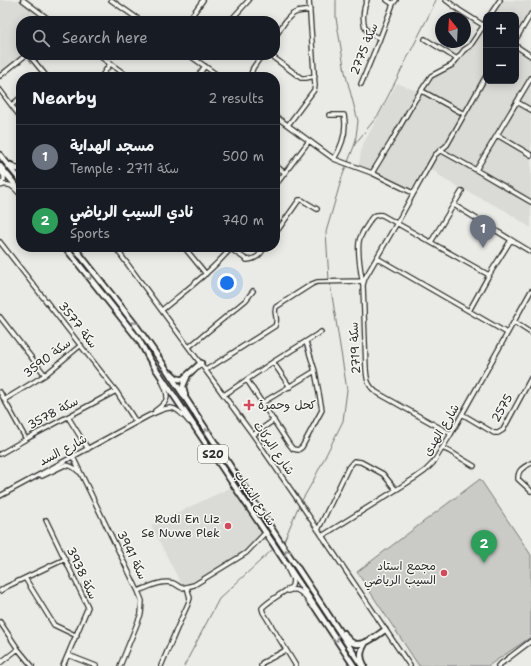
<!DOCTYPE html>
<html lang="en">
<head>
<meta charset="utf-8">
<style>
	body { margin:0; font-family:"Shantell Sans","Playpen Sans Arabic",sans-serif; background:#20242c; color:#f1f3f6 }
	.controls { position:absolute; right:12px; top:12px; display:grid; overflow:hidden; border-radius:8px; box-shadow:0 2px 10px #0003 }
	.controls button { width:36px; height:36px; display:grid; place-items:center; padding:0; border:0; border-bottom:1px solid #363941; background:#171b24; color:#f1f3f6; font:20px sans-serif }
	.compass { position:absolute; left:435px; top:12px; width:36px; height:36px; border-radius:50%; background:#171b24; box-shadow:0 2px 10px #0003; rotate:342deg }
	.you { position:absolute; left:227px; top:283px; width:14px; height:14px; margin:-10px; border:3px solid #fff; border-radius:50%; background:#1a73e8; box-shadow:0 0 0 6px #1a73e833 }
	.badge { display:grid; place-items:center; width:26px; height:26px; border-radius:50%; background:#d1495b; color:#fff; font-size:13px; font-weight:700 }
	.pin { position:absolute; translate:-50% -33px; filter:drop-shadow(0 1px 2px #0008) }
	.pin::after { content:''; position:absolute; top:21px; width:14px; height:12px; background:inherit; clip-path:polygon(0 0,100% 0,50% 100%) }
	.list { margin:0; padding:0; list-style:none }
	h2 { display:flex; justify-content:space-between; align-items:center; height:52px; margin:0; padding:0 16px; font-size:17px }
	h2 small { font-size:13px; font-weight:400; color:#9ea1a6 }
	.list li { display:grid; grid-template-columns:26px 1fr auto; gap:12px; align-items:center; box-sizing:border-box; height:64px; padding:0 16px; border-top:1px solid #363941 }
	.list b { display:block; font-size:15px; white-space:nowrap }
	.list p { margin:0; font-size:13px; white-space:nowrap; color:#9ea1a6 }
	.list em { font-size:13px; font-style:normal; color:#9ea1a6 }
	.icon { flex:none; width:22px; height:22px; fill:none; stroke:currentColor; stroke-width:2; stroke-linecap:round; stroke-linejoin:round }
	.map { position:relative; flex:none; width:531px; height:666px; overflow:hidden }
	.search { position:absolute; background:#171b24; box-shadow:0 2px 10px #0003; left:16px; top:16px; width:264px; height:44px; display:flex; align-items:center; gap:10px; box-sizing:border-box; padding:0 14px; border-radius:16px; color:#9ea1a6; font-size:15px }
	.panel { position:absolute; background:#171b24; box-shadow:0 2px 10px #0003; left:16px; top:72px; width:264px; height:180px; border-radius:16px }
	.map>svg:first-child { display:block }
	.built { fill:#dadad6 }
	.green { fill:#cacac7; stroke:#7a7a79 }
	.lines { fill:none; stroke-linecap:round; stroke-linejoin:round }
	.stream { stroke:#727270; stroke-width:1 }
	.minor-casing { stroke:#2b2b2b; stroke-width:6 }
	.major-casing { stroke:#2b2b2b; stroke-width:8 }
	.minor { stroke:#f6f6f2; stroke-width:3.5 }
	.major { stroke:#f6f6f2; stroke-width:4.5 }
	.oneway { stroke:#90908e }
	.poi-dot { fill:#d1495b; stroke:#f6f6f2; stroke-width:1.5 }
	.labels { text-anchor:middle; stroke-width:3; stroke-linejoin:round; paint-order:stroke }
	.shield { fill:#f6f6f2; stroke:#686867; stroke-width:1 }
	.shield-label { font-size:11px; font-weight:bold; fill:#2b2b2b }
	.street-label { font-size:12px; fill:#2b2b2b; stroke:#f6f6f2 }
	.poi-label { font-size:12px; fill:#2b2b2b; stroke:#f6f6f2; text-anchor:end }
</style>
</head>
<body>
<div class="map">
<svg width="531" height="666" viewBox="0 0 531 666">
	<rect width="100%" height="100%" fill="#eaeae6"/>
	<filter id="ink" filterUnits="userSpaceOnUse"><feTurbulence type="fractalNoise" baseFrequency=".025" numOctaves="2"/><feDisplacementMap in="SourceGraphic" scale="8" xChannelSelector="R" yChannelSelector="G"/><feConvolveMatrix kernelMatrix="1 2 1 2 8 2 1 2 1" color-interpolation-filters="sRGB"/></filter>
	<g filter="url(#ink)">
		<path class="built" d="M0 0H26L52 21H21V55H26L0 76Z
			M498 0 531 1V11L516 33V15H488Z
			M486 19V81H516V41L531 51V228L506 211 445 180 427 165 410 190 359 164 362 146 397 83 419 92 431 75 453 62 466 47 478 32Z
			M234 486 268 535 194 585 182 588 181 584 151 525Z"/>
		<path class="green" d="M480 479 531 555V637L488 666H419L357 572Z"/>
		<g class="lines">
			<path class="stream" d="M355 144 379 114 430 13 436 0
				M329 280 326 232 342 177 355 144 358 121 345 72 336 18V0
				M301 502 312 483 343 421 347 390 330 283
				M284 541 299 505
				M184 666 219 599 272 550"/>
			<defs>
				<path id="minor" d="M23 0 51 21
					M111 0 141 21
					M367 0C363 9 361 24 368 32 371 35 377 37 380 38
					M387 0 393 4
					M446 0 459 10 486 27
					M490 15 500 0
					M188 21 203 0
					M230 21 249 0
					M275 37C281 29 287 15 297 12 301 11 306 11 310 10
					M425 39 457 59
					M516 39 531 14
					M516 46 531 56
					M29 55 47 77
					M98 55 129 77
					M189 55 220 77
					M270 55 301 78H306L315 76
					M0 76 26 55
					M101 77 110 64
					M197 77 205 66
					M250 77 253 68 262 55
					M361 84 380 38 393 4 396 0
					M0 90 21 118
					M422 91 464 114
					M517 102 531 110
					M12 105 21 97
					M329 115H344C347 130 342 146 334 159
					M275 116 334 159 372 173 413 193
					M288 125 314 90 315 86 309 0
					M497 135 531 155
					M440 150 476 170 531 202
					M275 165 285 173
					M0 170 4 176V180L0 185
					M476 170 531 78
					M372 173 391 142 415 100 431 76 452 65 457 59 464 50 470 46 486 22
					M0 186C11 182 14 188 21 195
					M275 186 309 141
					M454 205 531 252
					M275 234 299 200H302L317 209
					M0 242 116 391 136 422
					M431 242 462 191
					M115 247 253 435 300 503 410 666
					M184 247 206 274
					M231 249 247 260C257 259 260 255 265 247
					M377 258 507 333
					M363 285C361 273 356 248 360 238 362 233 365 228 368 224 371 217 374 214 382 215L489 275
					M162 310C186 290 212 271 232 247
					M469 311 489 275 511 240
					M0 317 45 375
					M514 322 531 333
					M189 347 246 300 253 291
					M273 362 290 387
					M206 370 275 326C279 318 273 314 276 307L312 284 317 282 362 281
					M247 380 289 444 293 449 298 450 302 447 322 410 315 371 306 342
					M0 392 26 439
					M224 395 273 362 321 332
					M4 400 45 375 81 345
					M262 403 315 371
					M155 411C169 401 170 397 162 381
					M462 414 494 433H498L503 430 531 378
					M68 417 88 449
					M451 434 376 392C367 384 367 380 366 369L363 285 365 278 397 223 431 162 435 155 447 145 486 76
					M253 435 274 420
					M442 448 449 451 474 466
					M0 454 26 439 116 391
					M73 457 138 591 142 601 141 614 120 666
					M531 463C523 468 518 469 518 479L531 491
					M42 476 65 465C71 465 75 468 79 472
					M0 496 146 417C167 407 173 401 189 422
					M46 520 88 607 63 666
					M318 530 348 468 354 461 361 462 383 474 396 490
					M322 536 415 478 425 471 433 463 451 434 531 291
					M287 568 293 580 292 586C282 594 271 599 262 608L263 612 296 666
					M25 578 54 625 77 636
					M0 591 6 587 65 559
					M138 591C149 587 161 580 173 583 176 584 179 587 182 588L194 585 246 553 266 532
					M288 591C301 586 305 598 313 607
					M0 622 18 649 32 666
					M68 655 96 666
					M0 663 18 649
					M161 666 178 626 188 604 190 598 187 587
					M261 666 262 663 286 650
					M498 666 531 641"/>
				<path id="major" d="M0 155 21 181
					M11 165 17 169 21 168
					M0 166 21 192
					M21 172V176
					M65 247 139 340 150 360 274 545 354 666
					M74 247 137 327 161 361 362 666
					M171 373C175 377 177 380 183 379L201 363
					M185 395 183 386 187 377
					M344 633C346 637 349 641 353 643 363 648 377 635 385 630
					M364 665C359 656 361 650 366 642"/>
			</defs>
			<use href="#minor" class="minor-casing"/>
			<use href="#major" class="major-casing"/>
			<use href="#minor" class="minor"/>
			<use href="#major" class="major"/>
		</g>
		<defs><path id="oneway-chevron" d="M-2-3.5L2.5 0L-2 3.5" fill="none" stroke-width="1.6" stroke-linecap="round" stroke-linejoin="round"/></defs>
		<g class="oneway">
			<use href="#oneway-chevron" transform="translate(89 277) rotate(51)"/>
			<use href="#oneway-chevron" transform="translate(134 324) rotate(-128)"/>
			<use href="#oneway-chevron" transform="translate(207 431) rotate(-123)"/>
			<use href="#oneway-chevron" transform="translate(287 552) rotate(-123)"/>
			<use href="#oneway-chevron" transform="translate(336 639) rotate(57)"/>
		</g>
	</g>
	<g class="poi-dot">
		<path d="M247 399h4v4h4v4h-4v4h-4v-4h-4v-4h4z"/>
		<circle cx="228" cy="526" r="4"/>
		<circle cx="444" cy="573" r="4"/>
	</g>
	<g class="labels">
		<rect class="shield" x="198" y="445" width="30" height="18" rx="3"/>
		<g class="shield-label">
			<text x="213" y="458">S20</text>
		</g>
		<g class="street-label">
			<text transform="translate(364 49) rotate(-68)" y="4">سكة 2775</text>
			<text transform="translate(78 325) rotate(52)" y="4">سكة 3577</text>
			<text transform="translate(355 348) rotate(-93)" y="4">سكة 2719</text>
			<text transform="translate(47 358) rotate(-37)" y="4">سكة 3590</text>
			<text transform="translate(502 408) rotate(-60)" y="4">2575</text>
			<text transform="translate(53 413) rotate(-28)" y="4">سكة 3578</text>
			<text transform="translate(441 430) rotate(-59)" y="4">شارع الهدى</text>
			<text transform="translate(274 448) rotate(55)" y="4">شارع البركات</text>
			<text transform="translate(63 450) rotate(-28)" y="4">شارع السد</text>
			<text transform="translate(255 498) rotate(56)" y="4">شارع الشباب</text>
			<text transform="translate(132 555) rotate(64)" y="4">سكة 3941</text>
			<text transform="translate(82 573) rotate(65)" y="4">سكة 3938</text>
		</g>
		<g class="poi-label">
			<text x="258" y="409" text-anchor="start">كحل وحمرة</text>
			<text x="220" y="523">Rudi En Liz<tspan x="220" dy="14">Se Nuwe Plek</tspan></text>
			<text x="436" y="570">مجمع استاد<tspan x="436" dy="14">السيب الرياضي</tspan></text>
		</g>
	</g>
</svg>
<div class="controls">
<button>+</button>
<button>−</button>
</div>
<svg class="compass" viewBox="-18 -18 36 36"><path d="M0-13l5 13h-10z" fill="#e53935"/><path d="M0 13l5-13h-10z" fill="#9ea1a6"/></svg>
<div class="you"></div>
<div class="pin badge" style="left:483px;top:248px;background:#6b7280">1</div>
<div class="pin badge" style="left:484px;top:563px;background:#2e9e5b">2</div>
<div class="search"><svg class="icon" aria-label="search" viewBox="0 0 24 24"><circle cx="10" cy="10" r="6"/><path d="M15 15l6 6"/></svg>Search here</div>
<section class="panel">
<h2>Nearby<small>2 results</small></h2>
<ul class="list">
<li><span class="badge" style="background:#6b7280">1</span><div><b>مسجد الهداية</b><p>Temple · سكة 2711</p></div><em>500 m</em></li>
<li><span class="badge" style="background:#2e9e5b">2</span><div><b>نادي السيب الرياضي</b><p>Sports</p></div><em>740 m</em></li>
</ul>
</section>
</div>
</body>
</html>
